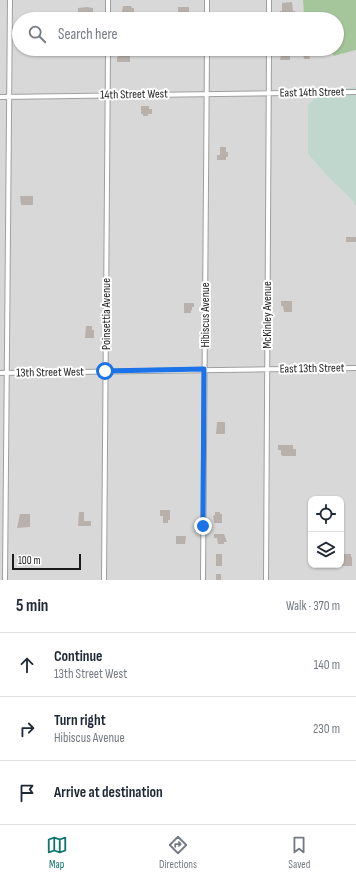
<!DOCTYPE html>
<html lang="en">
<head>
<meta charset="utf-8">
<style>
	body { margin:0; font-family:"Sofia Sans Condensed",sans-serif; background:#f6f6f7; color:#1f2937 }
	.controls { position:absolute; right:12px; bottom:12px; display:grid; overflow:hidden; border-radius:8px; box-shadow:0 1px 3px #0004 }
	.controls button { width:36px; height:36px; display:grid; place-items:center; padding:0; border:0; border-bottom:1px solid #e0e1e3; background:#fff; color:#1f2937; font:20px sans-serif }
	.scale { position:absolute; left:12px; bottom:10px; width:69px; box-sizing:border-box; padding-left:4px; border:2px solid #1b1b1b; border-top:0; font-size:11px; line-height:14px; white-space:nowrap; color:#1b1b1b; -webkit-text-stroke:3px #fff; paint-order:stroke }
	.stop { position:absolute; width:12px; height:12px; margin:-9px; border:3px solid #1a73e8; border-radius:50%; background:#fff }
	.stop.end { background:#1a73e8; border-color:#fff; box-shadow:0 1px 4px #0008 }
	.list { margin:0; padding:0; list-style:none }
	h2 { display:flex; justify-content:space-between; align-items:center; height:52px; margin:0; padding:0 16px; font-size:17px }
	h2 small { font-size:13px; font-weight:400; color:#747a83 }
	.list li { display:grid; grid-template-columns:26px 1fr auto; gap:12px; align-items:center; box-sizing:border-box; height:64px; padding:0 16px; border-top:1px solid #e0e1e3 }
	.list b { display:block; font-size:15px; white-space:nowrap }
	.list p { margin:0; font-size:13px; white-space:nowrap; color:#747a83 }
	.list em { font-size:13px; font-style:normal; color:#747a83 }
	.icon { flex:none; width:22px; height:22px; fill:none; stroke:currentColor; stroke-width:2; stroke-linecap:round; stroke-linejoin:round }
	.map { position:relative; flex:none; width:356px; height:580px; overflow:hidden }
	.search { position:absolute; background:#fff; box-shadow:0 1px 3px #0004; left:12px; right:12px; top:12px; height:44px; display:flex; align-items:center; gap:10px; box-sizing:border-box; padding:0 14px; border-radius:22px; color:#747a83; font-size:15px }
	.sheet { height:244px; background:#fff }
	nav { display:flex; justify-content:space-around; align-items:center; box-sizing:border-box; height:56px; border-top:1px solid #e0e1e3; background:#fff; font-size:11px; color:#747a83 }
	nav a { display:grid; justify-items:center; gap:2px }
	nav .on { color:#0f766e }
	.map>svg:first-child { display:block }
	.residential { fill:#d9d8d8; fill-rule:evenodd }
	.forest { fill:#a5c69a }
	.wetland { fill:#c0d7ce }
	.building { fill:#b8b1ab }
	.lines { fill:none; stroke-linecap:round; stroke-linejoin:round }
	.street-casing { stroke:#9f9f9f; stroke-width:6 }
	.street { stroke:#fff; stroke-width:4 }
	.route { stroke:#1a73e8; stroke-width:5 }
	.labels { text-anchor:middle; stroke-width:4; stroke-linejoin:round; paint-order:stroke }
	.street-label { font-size:12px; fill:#1b1b1b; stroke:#fff }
</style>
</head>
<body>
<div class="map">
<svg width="356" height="580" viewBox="0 0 356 580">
	<rect width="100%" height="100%" fill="#ebe8e1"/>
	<path class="residential" d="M0 0H303L304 17 306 19H19V49H328L334 56 356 50V87L340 88 308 105V154L327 176 352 200 356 206V580H0ZM311 499H341V565H311Z"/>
	<path class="forest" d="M303 0H356V50L334 56 328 49H337V19H306L304 17Z"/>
	<path class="wetland" d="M356 87V206L352 200 327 176 308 154V105L322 91Z"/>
	<path class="building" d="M292 2 293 11H295V15H280V11H282V3Z
		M123 6H131L132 8H134V12H131V17H121Z
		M87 7 93 8V17H78V8Z
		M178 7H189V13H178Z
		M121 49H130V62H117V57L119 56Z
		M282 49H290V60H280Z
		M303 52H309L310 59H304Z
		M141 106H149V109H152V114H148V116H143V114H141Z
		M220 147H226V152H228V157H226V160H217V155H220Z
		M20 196H33V205H21Z
		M346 237H356V242H346Z
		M281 301H292V312H284L283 306H281Z
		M184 303H194V307H192V310H191V313H184Z
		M86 326H92V330H94V338H85Z
		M217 422H225V434H216Z
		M278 445H293V449H296V456H283L281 455V450H278Z
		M160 510H170V520H168V523H163V516H160Z
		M79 512H84V521H91V526H78Z
		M215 512H220V514H222V523H214L213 516 215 515Z
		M20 514H30V527L17 528Z
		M214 534H224L227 542H224V544H218L217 538H214Z
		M176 536H186L185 544H176Z
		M216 554H222V566H216Z
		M341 554H351V557H352V566H341Z
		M216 574H221V580H216Z"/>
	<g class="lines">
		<defs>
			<path id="street" d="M108 19V0
				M207 19V0
				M269 19V0
				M0 97 356 92
				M0 373 356 368
				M5 580 10 0
				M104 580 108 49
				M203 580 207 49
				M266 580 269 49"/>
		</defs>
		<use href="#street" class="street-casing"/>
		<use href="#street" class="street"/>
	</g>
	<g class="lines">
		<path class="route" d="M105 371 204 369 203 526"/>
	</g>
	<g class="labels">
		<g class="street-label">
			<text transform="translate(312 92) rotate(-1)" y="4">East 14th Street</text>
			<text transform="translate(134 94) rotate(-1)" y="4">14th Street West</text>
			<text transform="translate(106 314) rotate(-90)" y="4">Poinsettia Avenue</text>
			<text transform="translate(205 315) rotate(-90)" y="4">Hibiscus Avenue</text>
			<text transform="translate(267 315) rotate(-90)" y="4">McKinley Avenue</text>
			<text transform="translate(312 368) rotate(-1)" y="4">East 13th Street</text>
			<text transform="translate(50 372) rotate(-1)" y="4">13th Street West</text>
		</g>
	</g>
</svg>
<div class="controls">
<button><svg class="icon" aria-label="locate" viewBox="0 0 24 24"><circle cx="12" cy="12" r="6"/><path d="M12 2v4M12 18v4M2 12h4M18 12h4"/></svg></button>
<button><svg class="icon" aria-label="layers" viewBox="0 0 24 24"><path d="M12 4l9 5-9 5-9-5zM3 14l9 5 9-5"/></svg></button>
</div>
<div class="scale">100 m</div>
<div class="stop" style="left:105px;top:371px"></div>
<div class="stop end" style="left:203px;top:526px"></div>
<div class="search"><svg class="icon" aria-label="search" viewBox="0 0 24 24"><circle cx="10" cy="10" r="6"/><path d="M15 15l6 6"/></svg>Search here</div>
</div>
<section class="sheet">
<h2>5 min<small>Walk · 370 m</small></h2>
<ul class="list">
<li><svg class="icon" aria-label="ahead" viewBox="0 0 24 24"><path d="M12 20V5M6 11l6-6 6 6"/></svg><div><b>Continue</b><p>13th Street West</p></div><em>140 m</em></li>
<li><svg class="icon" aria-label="right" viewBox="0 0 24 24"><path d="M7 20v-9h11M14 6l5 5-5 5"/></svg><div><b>Turn right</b><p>Hibiscus Avenue</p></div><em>230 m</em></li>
<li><svg class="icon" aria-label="arrive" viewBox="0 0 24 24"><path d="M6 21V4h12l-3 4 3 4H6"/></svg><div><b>Arrive at destination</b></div></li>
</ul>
</section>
<nav>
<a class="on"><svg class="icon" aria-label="map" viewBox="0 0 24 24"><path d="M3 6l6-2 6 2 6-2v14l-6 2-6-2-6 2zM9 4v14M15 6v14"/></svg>Map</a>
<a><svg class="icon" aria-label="directions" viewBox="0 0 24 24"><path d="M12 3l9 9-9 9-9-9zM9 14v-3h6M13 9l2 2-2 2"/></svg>Directions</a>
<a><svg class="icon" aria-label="saved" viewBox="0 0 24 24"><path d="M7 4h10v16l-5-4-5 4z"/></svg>Saved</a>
</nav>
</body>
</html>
